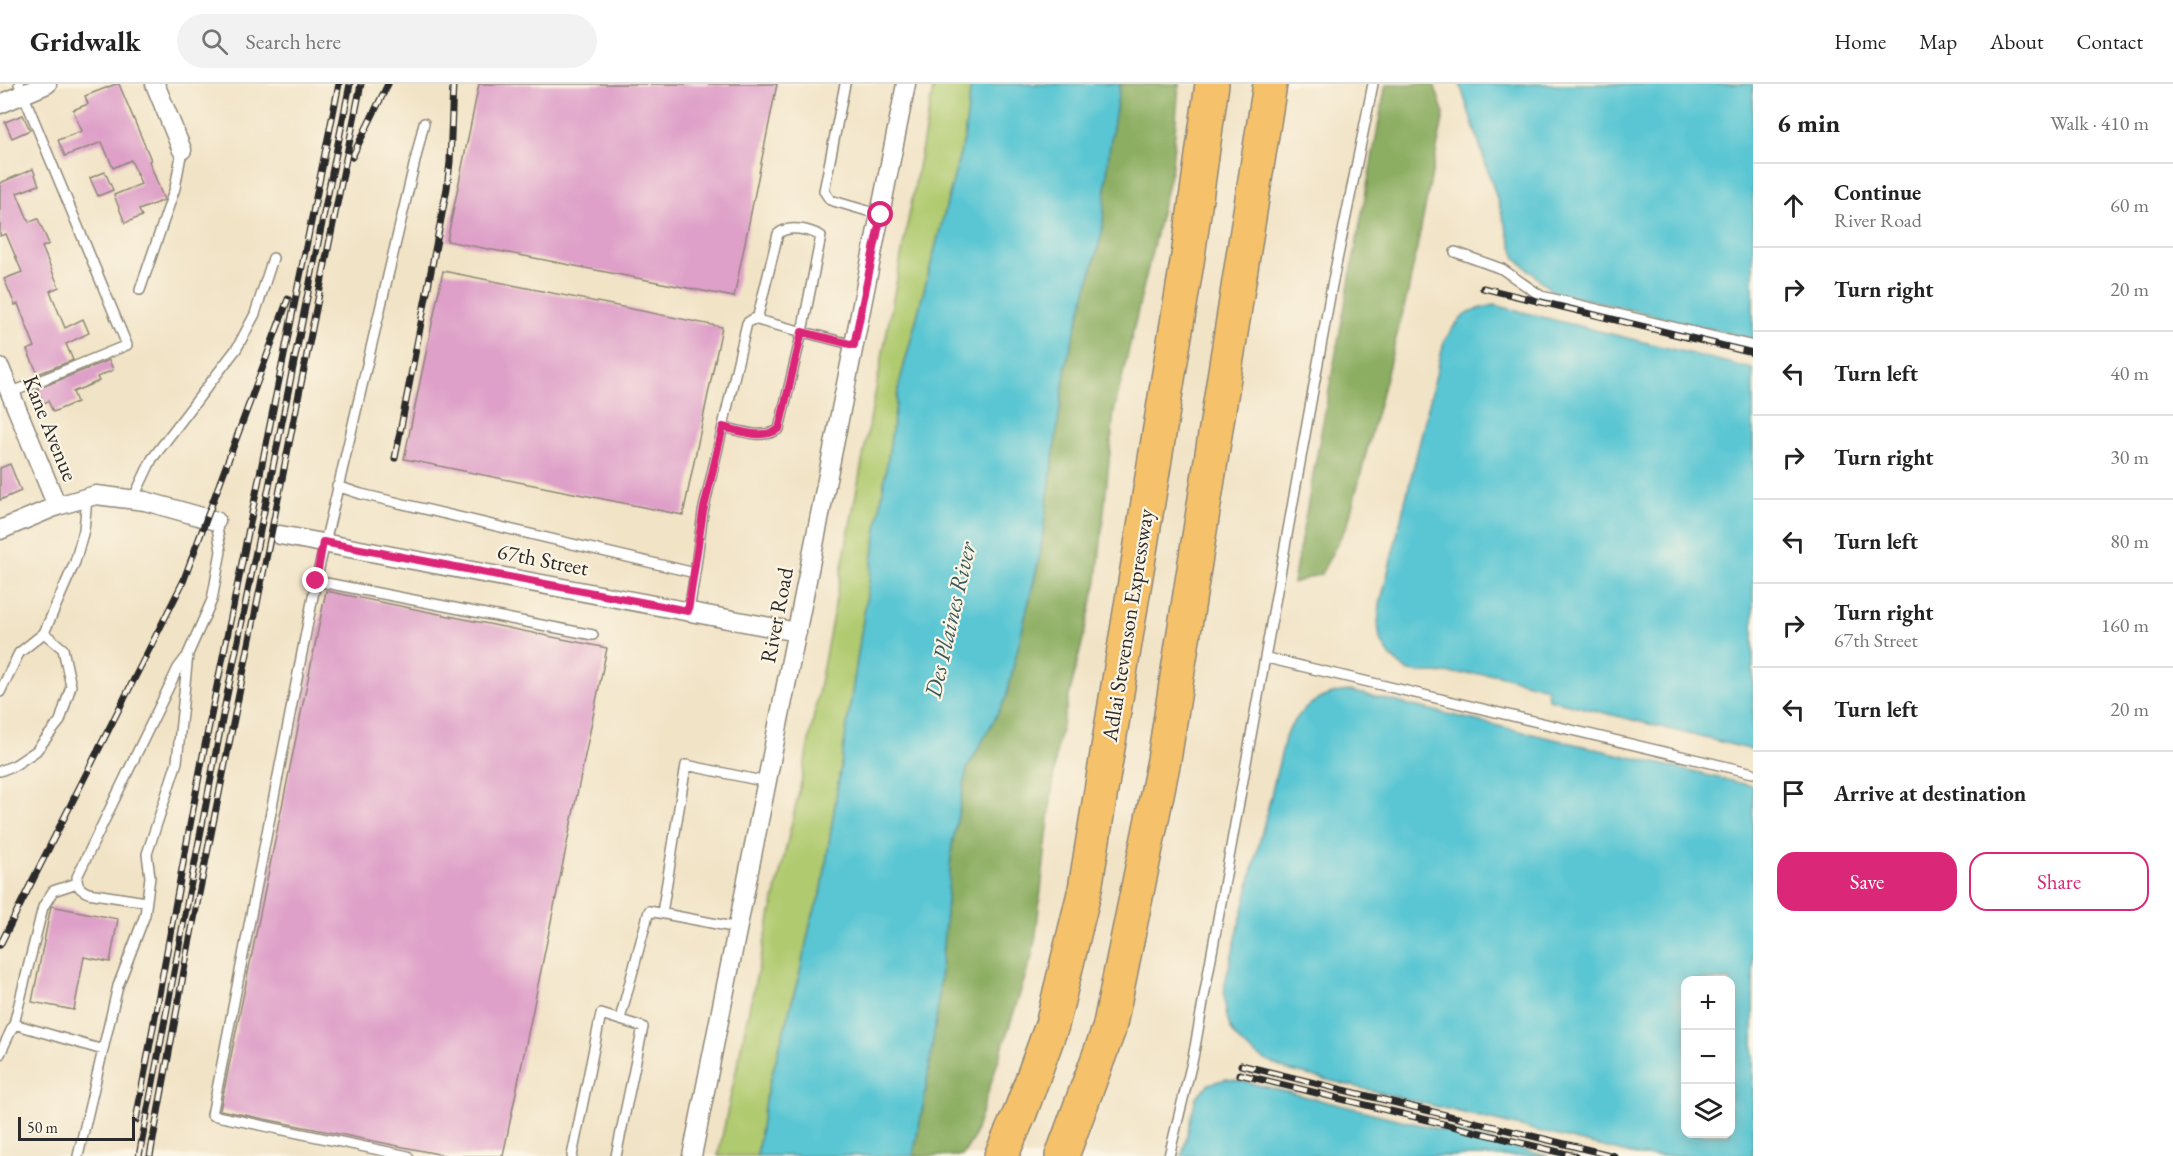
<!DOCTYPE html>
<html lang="en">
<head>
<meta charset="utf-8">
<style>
	body { margin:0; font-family:"EB Garamond",serif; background:#f2f2f2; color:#222 }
	.controls { position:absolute; right:18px; bottom:18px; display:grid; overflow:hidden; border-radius:12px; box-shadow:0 3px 15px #0003 }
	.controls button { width:54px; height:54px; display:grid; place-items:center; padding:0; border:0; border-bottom:2px solid #e0e0e0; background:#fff; color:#222; font:30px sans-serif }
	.scale { position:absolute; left:18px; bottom:15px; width:117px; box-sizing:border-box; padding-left:6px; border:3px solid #2b2b2b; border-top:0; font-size:16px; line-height:21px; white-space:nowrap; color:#2b2b2b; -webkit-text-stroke:4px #fcf5e5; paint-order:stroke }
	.stop { position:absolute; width:18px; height:18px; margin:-14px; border:4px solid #db2777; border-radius:50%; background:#fff }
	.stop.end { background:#db2777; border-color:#fff; box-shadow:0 2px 6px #0008 }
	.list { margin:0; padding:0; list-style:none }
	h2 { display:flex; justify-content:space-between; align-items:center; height:78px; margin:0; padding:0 24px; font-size:26px }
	h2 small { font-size:20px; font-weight:400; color:#767676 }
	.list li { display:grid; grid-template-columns:39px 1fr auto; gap:18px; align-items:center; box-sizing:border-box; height:84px; padding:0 24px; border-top:2px solid #e0e0e0 }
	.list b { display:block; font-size:22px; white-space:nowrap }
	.list p { margin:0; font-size:20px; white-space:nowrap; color:#767676 }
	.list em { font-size:20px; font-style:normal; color:#767676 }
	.actions { display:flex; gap:12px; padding:18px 24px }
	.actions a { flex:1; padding:14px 0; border:2px solid #db2777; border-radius:18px; text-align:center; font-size:21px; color:#db2777 }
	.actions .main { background:#db2777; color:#fff }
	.icon { flex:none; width:33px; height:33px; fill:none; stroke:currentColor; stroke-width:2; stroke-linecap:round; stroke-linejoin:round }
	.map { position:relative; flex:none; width:1753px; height:1072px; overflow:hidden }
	header { display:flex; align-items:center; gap:36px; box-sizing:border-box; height:84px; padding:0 30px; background:#fff; border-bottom:2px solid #e0e0e0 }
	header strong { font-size:28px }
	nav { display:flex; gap:33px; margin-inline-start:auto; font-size:21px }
	.search { width:420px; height:54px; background:#f2f2f2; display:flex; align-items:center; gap:15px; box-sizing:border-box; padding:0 21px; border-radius:33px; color:#767676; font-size:22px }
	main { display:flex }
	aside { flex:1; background:#fff }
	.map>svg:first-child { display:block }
	.green { fill:#b0ca70; stroke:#6e7a4e; stroke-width:1.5 }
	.forest { fill:#8cae62; stroke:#5c6c46; stroke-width:1.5 }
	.water { fill:#5ac6d3; stroke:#42787f; stroke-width:1.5; fill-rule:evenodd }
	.building { fill:#de9fc8 }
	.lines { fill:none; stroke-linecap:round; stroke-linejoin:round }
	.lane-casing { stroke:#8e8778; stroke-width:12 }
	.street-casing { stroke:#8e8778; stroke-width:21 }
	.highway-casing { stroke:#8e8778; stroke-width:36 }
	.lane { stroke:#fff; stroke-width:9 }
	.street { stroke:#fff; stroke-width:18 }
	.highway { stroke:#f5c16b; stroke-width:33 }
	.rail-casing { stroke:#2b2b2b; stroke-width:7 }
	.rail { stroke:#fcf5e5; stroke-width:4.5; stroke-dasharray:14; stroke-linecap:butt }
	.route { stroke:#db2777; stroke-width:8 }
	.labels { text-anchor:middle; stroke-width:4.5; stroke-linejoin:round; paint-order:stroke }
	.street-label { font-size:22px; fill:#2b2b2b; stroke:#fcf5e5 }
	.water-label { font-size:24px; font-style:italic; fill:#395a5d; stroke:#fcf5e5 }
</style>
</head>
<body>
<header>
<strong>Gridwalk</strong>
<div class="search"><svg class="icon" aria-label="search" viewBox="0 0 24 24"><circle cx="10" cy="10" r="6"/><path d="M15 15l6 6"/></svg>Search here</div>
<nav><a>Home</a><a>Map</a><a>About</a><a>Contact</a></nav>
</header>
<main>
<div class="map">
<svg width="1753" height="1072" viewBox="0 0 1753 1072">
	<rect width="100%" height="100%" fill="#fcf5e5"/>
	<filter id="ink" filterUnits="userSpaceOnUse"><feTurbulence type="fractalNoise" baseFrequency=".0167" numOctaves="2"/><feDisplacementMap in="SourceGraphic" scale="12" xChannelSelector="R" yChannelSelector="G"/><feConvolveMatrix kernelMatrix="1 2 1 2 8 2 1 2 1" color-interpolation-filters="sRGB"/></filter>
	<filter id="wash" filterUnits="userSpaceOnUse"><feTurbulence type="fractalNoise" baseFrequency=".008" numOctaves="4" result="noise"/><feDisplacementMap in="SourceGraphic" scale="24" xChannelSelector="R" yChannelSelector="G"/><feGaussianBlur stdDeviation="1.35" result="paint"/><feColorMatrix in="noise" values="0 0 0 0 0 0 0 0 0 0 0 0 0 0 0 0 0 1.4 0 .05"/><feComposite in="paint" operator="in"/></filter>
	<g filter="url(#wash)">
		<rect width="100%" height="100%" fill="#f1e3c6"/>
		<path class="green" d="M934 0H971L964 55 899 301 822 805 811 837 800 888 765 1015 757 1072H718L751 916 801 699Z"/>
		<path class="forest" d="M1120 0H1179L1172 82 1114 328 1097 497 1057 662 1036 851 1032 872 973 1055 962 1072H913L924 1018 937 929 952 761 967 685 1006 614 1040 471 1066 280 1102 149 1109 67Z
			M1386 0H1434L1444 30 1408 208 1348 439 1321 490 1293 499Z"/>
		<path class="water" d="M971 0H1120L1109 67 1102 149 1066 280 1040 471 1006 614 967 685 952 761 937 929 924 1018 913 1072H757L765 1016 800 888 811 837 822 805 899 301 964 55Z
			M1460 0H1753V255L1552 207 1516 174Z
			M1494 221 1753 285V666L1548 615 1547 604 1495 590 1420 589 1406 586 1390 572 1380 555 1378 540 1380 521 1444 258C1458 233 1466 227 1494 221Z
			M1350 607 1753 702V1072H1640L1287 986C1241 968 1221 950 1225 899L1286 650C1302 623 1318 609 1350 607ZM1686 896H1730V1050H1686Z
			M1226 995 1246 998 1548 1072H1182L1196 1013 1209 1000Z"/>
		<g id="blocks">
			<path class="building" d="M116 0H119L132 31 151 76 149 77 164 116 139 126 142 132 125 139 114 111 141 100 131 76 113 84 102 58 65 72 58 56 82 47 73 26 88 20 85 12Z
				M479 0H777L734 213 447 157Z
				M23 31 30 46 12 54 5 38Z
				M33 85 39 101 17 109 29 138 38 135 49 160 42 163 59 203 50 207 65 244 83 235 89 249 66 260 73 276 38 290 27 266 35 263 18 220 15 221 4 195 22 188 6 150 0 152V99Z
				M105 88 113 106 98 112 90 94Z
				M443 187 722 243 683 431 404 375Z
				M109 276 113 286 97 293 99 297 73 308 77 318 53 328 48 317 44 319 37 305Z
				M10 380 21 407 0 416V384Z
				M326 507 607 564 503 1072H448L220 1026Z
				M51 822 118 835 110 878 84 873 74 926 32 918Z"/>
		</g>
	</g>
	<g filter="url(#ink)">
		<use href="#blocks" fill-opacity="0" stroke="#8e8778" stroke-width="1.5"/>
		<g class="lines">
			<defs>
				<path id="lane" d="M845 0 824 107 830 116 881 131
					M1455 168 1502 185 1541 212 1753 262
					M140 206 175 104 182 66
					M10 309 127 261 19 0
					M723 343C741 347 762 356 779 345L802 248 821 152C810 146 788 140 778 150L757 236
					M337 402 361 410 695 489 703 428 747 239 753 235 854 261
					M133 415 152 375 237 264 255 230 273 174
					M316 497 424 39
					M689 527 695 489
					M1267 574 1753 689
					M0 608 19 569 44 549 75 478 84 446 87 414
					M0 687 15 681 36 667 60 637 71 602 63 565 44 549
					M146 818 88 809C80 805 77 803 77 793L178 584 187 572
					M662 829 686 681 767 698
					M620 935 649 827 738 844
					M14 940 43 823 53 807 77 799
					M0 970 14 940 103 966
					M78 1072 118 902 145 831 150 793 147 770 177 678 188 570 212 516 221 467 216 437
					M408 1072 212 1031 316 497 593 551
					M572 1072 601 930 643 943 616 1072
					M1169 1072 1193 974 1332 201 1373 0"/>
				<path id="street" d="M155 0 182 66
					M0 20 47 0
					M0 284 57 422
					M0 446 57 422 96 411 145 417 216 437
					M280 451 797 548
					M692 1072 906 0"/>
				<path id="highway" d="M1001 1072 1020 1029 1052 941 1085 805 1188 172 1212 0
					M1062 1072 1109 945 1164 676 1270 0"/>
			</defs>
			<use href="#lane" class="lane-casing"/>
			<use href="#street" class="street-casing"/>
			<use href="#highway" class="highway-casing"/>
			<use href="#lane" class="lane"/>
			<use href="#street" class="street"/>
			<use href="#highway" class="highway"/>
			<defs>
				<path id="rail" d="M352 73 388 0
					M1483 204 1753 269
					M395 374 447 104 450 78 453 0
					M0 861 183 498 288 215
					M1241 981 1614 1072
					M1239 990 1575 1072
					M136 1036 202 676 339 0
					M139 1072 223 631 350 0
					M150 1072 188 865 361 0"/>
			</defs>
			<use href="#rail" class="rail-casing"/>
			<use href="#rail" class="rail"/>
		</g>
	</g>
	<g class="lines" filter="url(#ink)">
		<path class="route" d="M316 497 323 458 688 527 703 428 723 343C741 347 762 356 779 345L802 248 854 261 881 131"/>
	</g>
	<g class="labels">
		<g class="street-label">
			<text transform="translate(51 344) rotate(68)" y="8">Kane Avenue</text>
			<text transform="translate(543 475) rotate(11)" y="8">67th Street</text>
			<text transform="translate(776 531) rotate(-79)" y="8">River Road</text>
			<text transform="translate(1127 541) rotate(-81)" y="8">Adlai Stevenson Expressway</text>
		</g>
		<g class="water-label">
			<text transform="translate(950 536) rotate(-77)" y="8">Des Plaines River</text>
		</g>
	</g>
</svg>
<div class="controls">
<button>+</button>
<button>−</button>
<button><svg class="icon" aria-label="layers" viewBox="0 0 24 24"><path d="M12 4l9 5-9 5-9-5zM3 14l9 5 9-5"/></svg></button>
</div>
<div class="scale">50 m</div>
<div class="stop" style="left:881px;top:131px"></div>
<div class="stop end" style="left:316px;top:497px"></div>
</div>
<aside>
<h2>6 min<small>Walk · 410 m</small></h2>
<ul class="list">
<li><svg class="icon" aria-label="ahead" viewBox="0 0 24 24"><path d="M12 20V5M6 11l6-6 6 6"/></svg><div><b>Continue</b><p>River Road</p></div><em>60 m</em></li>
<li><svg class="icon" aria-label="right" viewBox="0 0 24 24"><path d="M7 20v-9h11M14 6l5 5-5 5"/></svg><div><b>Turn right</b></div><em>20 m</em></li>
<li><svg class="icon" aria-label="left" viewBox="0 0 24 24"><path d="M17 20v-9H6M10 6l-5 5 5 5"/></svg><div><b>Turn left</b></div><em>40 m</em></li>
<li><svg class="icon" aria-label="right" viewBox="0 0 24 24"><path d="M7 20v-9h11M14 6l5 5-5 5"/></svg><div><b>Turn right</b></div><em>30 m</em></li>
<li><svg class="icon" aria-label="left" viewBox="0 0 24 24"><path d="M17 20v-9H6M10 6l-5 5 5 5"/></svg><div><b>Turn left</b></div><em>80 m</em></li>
<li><svg class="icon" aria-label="right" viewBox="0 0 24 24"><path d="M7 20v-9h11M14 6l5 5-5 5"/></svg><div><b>Turn right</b><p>67th Street</p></div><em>160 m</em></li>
<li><svg class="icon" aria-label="left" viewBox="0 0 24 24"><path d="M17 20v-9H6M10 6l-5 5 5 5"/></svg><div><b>Turn left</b></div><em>20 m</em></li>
<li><svg class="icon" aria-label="arrive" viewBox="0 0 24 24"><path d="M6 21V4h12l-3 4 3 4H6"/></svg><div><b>Arrive at destination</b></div></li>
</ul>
<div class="actions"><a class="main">Save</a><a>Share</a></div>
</aside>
</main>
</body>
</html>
